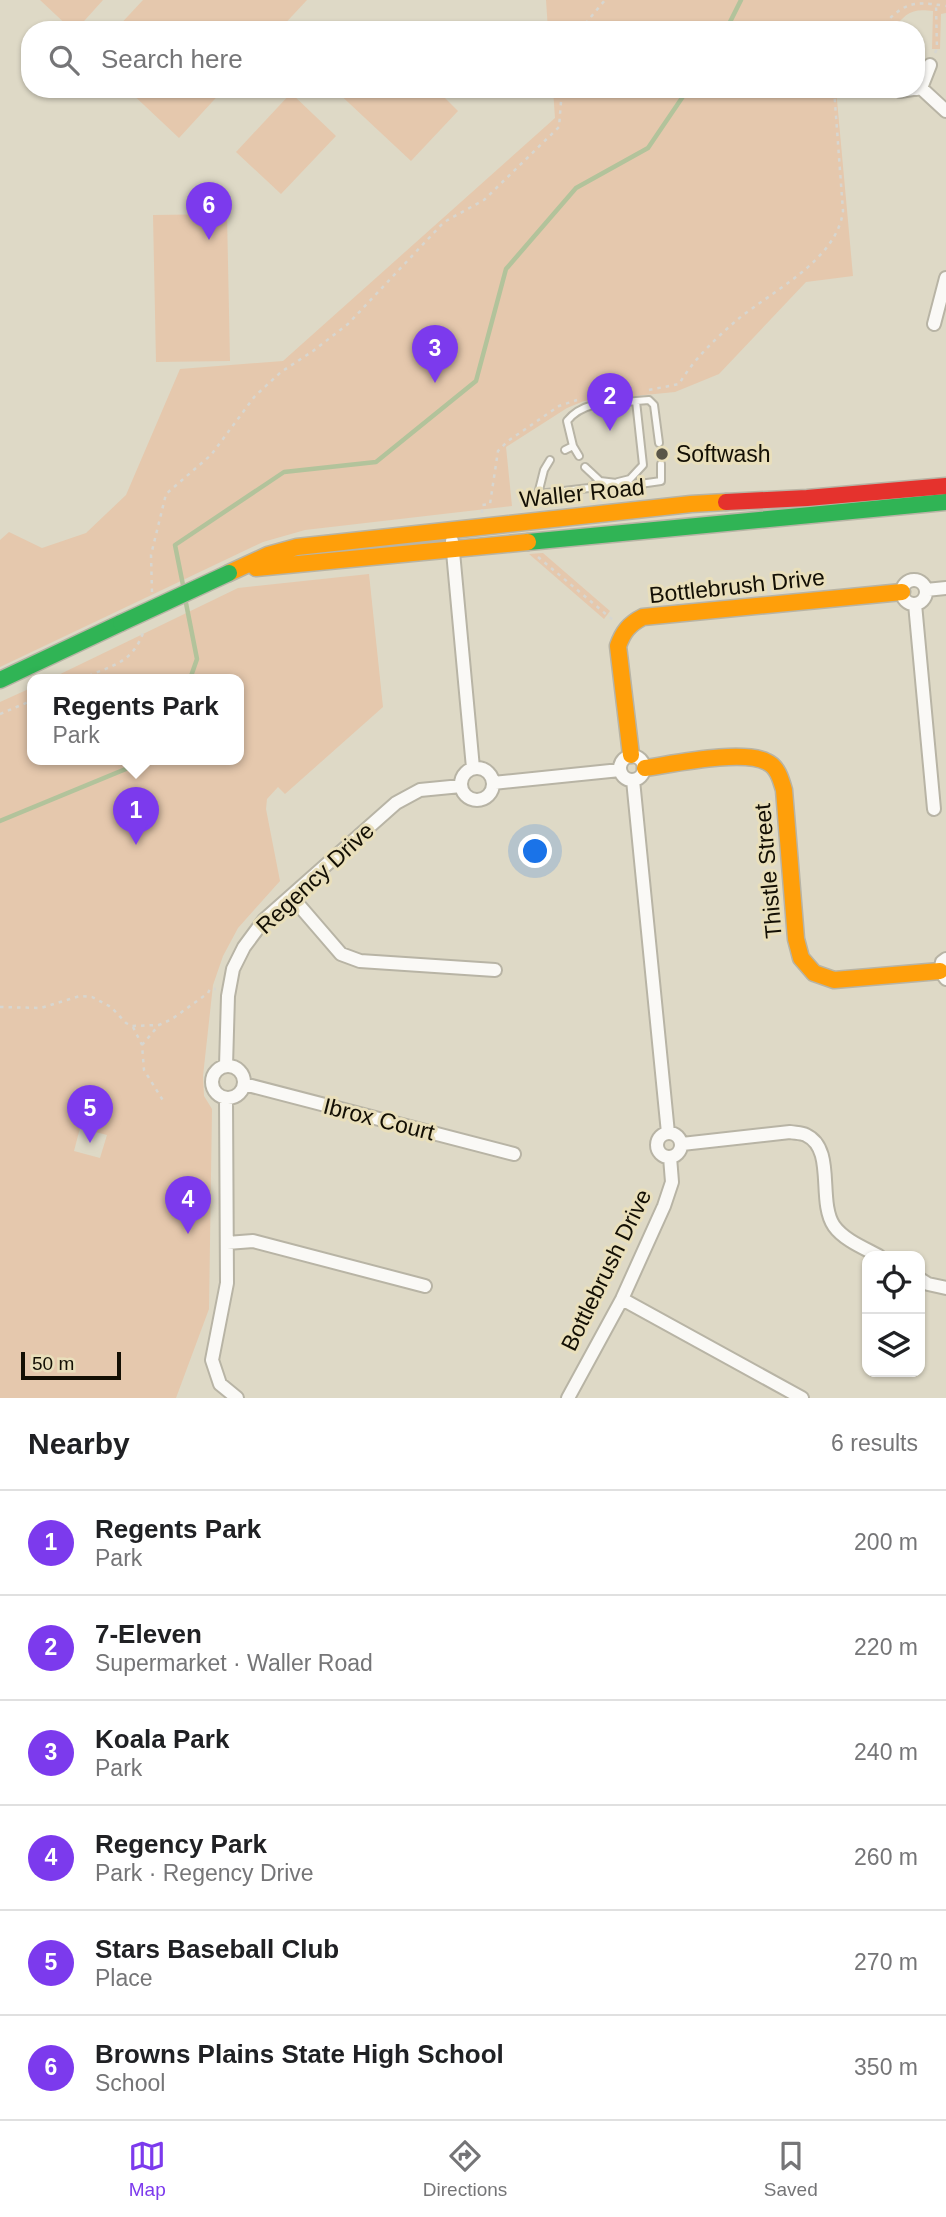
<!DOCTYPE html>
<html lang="en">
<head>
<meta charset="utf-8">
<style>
	body { margin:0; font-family:Helvetica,sans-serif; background:#f6f6f6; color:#202124 }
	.controls { position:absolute; right:21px; bottom:21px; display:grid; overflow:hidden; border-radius:14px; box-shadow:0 2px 5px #0004 }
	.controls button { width:63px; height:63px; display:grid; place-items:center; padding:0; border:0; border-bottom:2px solid #e0e0e0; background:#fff; color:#202124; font:35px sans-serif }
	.scale { position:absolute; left:21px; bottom:18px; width:100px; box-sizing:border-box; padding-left:7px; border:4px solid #130f04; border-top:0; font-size:19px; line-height:24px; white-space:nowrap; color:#130f04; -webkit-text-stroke:5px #e9dfbb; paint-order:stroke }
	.you { position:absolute; left:536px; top:852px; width:24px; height:24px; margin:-18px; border:5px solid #fff; border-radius:50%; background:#1a73e8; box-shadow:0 0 0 10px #1a73e833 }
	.badge { display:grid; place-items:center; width:46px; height:46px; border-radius:50%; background:#7c3aed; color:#fff; font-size:23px; font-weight:700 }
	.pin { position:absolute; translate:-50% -58px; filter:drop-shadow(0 2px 4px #0008) }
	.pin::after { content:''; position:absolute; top:37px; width:24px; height:21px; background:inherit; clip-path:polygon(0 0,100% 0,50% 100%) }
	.popup { position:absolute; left:27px; top:674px; width:217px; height:91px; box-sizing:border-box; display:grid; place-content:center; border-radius:14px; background:#fff; filter:drop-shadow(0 2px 5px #0005); font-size:23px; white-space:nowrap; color:#757577 }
	.popup b { font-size:26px; color:#202124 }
	.popup::after { content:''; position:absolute; left:50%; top:100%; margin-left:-14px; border:14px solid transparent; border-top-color:#fff }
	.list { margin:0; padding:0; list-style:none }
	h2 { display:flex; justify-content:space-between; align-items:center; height:91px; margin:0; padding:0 28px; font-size:30px }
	h2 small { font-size:23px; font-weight:400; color:#757577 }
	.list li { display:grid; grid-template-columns:46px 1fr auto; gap:21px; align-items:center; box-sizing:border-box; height:105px; padding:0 28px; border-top:2px solid #e0e0e0 }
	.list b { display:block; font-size:26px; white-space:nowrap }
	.list p { margin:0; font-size:23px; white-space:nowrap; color:#757577 }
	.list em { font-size:23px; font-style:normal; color:#757577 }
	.icon { flex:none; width:38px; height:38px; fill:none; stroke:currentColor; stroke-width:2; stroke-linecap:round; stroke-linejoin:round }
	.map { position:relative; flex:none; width:946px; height:1398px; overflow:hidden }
	.search { position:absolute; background:#fff; box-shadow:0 2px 5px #0004; left:21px; right:21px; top:21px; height:77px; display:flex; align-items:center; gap:18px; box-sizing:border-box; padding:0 24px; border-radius:28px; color:#757577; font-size:26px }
	.sheet { height:721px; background:#fff }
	nav { display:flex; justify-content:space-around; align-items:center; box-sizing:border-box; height:98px; border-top:2px solid #e0e0e0; background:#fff; font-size:19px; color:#757577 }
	nav a { display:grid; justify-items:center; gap:4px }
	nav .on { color:#7c3aed }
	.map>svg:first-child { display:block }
	.green { fill:#e5c8ad; fill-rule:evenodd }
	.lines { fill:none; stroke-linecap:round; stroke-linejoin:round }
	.stream { stroke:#b2c39b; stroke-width:4.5 }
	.lane-casing { stroke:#b8b4a5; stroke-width:10 }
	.street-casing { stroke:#b8b4a5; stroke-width:16 }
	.fast-casing { stroke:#b8b4a5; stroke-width:19 }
	.slow-casing { stroke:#b8b4a5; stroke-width:19 }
	.jam-casing { stroke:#b8b4a5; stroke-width:19 }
	.path { stroke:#d7d6d0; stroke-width:2.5; stroke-dasharray:3.5 5; stroke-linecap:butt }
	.lane { stroke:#faf9f6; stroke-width:6 }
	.street { stroke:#faf9f6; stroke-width:12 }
	.fast { stroke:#30b455; stroke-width:16 }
	.slow { stroke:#ff9f0a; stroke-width:16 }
	.jam { stroke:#e5322d; stroke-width:16 }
	.fast-bridge-casing { stroke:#b8b4a5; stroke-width:19; stroke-linecap:butt }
	.fast-bridge { stroke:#30b455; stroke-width:16 }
	.poi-dot { fill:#5a5648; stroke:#e9dfbb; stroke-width:2.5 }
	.labels { text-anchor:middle; stroke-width:6; stroke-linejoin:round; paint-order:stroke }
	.poi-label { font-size:23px; fill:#130f04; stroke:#e9dfbb; text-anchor:start }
	.street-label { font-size:23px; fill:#130f04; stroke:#e9dfbb }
</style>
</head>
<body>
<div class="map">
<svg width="946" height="1398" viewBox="0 0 946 1398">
	<rect width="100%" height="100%" fill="#ded9c6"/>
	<path class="green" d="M40 0H103L76 30H72Z
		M143 0H307L279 30H115Z
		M546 0H946V13L941 14 940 49H932L933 11C910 8 906 14 892 30H548Z
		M127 89H224L179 138Z
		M334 89H436L458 111 411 161Z
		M553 89H836L853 276 806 282 719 374 675 392 584 401 567 408 506 447 512 506 305 530 263 542 0 667V540L9 532 42 548 86 533 126 495 180 369 283 361 555 118Z
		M291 93 336 136 281 194 236 152Z
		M227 214 230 361 156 362 153 215Z
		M543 553 610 611 604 619 529 554Z
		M369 574 383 707 285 794 278 787 267 799 266 809 280 881 238 928 223 956 213 985 203 1076 204 1096 212 1109 209 1309 176 1398H0V702L33 687V759H239V679H50L238 588ZM80 1128 107 1135 100 1158 74 1151Z"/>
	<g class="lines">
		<path class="stream" d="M726 30 741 0
			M184 590 175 545 284 472 376 462 476 381 506 269 576 188 648 148 688 89
			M185 598 197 659 190 679
			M0 821 150 759"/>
		<defs>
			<path id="lane" d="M636 401 649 400 654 405 659 443
				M573 446 567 421C584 400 611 403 636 401L643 465 630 479 618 482
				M565 450 573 446 579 456
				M550 460 544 470 538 494 589 488 600 481
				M585 467 600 481 633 485 661 481V464"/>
			<path id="street" d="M921 88 946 111
				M916 89 921 88 930 65
				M900 91 913 89
				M934 324 946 278
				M452 541 473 768
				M902 592a12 12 0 1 1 24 0a12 12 0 1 1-24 0Z
				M926 590 946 588
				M915 604 934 809
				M620 768a12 12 0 1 1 24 0a12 12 0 1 1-24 0Z
				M461 784a16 16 0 1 1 32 0a16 16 0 1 1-32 0Z
				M633 780 668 1133
				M493 783 620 770
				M291 896 341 954 360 961 495 970
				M946 959 942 962 940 971 946 979
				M212 1082a16 16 0 1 1 32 0a16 16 0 1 1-32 0Z
				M226 1066 228 996 233 969 244 947 264 920 396 803 420 790 461 786
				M244 1084 514 1154
				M226 1099 227 1283 212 1360 220 1384 237 1398
				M657 1145a12 12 0 1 1 24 0a12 12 0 1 1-24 0Z
				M682 1144 790 1132C795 1133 802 1133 806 1135 836 1149 817 1201 834 1226 844 1240 864 1248 879 1256
				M227 1243 253 1241 425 1286
				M920 1279 928 1284 946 1288
				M622 1299 802 1398
				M568 1398 622 1299 664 1206 672 1182 670 1157"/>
			<path id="fast" d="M528 542 946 502
				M0 680 121 623"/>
			<path id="slow" d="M256 568 528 542
				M229 573 268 555 297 547 691 504 726 502
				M631 755 618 646C623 632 629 624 643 617L902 592
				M645 768C673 764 743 749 767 762 778 767 781 780 784 790L796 939 801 958 814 973 834 980 940 971"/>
			<path id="jam" d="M726 502 807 498 946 486"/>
		</defs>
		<use href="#lane" class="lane-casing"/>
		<use href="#street" class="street-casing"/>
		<use href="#fast" class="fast-casing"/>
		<use href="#slow" class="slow-casing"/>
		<use href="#jam" class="jam-casing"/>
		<path class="path" d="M580 30 605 0
			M878 30C904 4 908 0 946 6
			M935 53 937 49 936 5
			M649 390 679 384C694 359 715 339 737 320 772 291 837 260 843 211L834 89
			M482 513V505L490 504 498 451 508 441 559 406 577 400
			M538 557 613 620
			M152 592 151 555 166 494 211 455 255 396 281 372 313 351 348 324 444 222 484 200 559 127 562 89
			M81 679C112 665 133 664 144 630
			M0 714 33 700
			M0 1007 41 1008 80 996 92 997 111 1007 126 1023 132 1026 159 1025
			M133 1027 142 1045 144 1070 164 1102
			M142 1045 159 1025 172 1019 208 993 210 989H216"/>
		<use href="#lane" class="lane"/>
		<use href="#street" class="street"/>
		<use href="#fast" class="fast"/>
		<use href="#slow" class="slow"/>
		<use href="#jam" class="jam"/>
		<defs>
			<path id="fast-bridge" d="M121 623 229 573"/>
		</defs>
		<use href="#fast-bridge" class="fast-bridge-casing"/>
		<use href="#fast-bridge" class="fast-bridge"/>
	</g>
	<circle class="poi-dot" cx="662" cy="454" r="7"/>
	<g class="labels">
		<g class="poi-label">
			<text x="676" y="462">Softwash</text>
		</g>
		<g class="street-label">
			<text transform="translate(582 493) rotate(-6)" y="8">Waller Road</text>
			<text transform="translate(737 586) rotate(-6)" y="8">Bottlebrush Drive</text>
			<text transform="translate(768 871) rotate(-95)" y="8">Thistle Street</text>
			<text transform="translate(315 878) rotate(-43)" y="8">Regency Drive</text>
			<text transform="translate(379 1119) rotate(14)" y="8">Ibrox Court</text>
			<text transform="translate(606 1270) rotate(-64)" y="8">Bottlebrush Drive</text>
		</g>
	</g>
</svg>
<div class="controls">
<button><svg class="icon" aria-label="locate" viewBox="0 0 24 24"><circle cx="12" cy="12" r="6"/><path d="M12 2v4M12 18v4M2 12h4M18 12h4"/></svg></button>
<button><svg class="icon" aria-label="layers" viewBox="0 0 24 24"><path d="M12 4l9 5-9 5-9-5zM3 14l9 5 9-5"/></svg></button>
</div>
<div class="scale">50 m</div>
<div class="you"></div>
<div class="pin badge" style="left:136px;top:845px">1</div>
<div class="popup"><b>Regents Park</b>Park</div>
<div class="pin badge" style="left:610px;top:431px">2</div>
<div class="pin badge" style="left:435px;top:383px">3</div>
<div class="pin badge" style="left:188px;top:1234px">4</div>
<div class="pin badge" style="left:90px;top:1143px">5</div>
<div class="pin badge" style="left:209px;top:240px">6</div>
<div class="search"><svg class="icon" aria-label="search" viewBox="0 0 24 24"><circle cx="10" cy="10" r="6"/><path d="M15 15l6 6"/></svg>Search here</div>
</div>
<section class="sheet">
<h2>Nearby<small>6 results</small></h2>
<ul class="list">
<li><span class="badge">1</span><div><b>Regents Park</b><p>Park</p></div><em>200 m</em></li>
<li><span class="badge">2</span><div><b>7-Eleven</b><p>Supermarket · Waller Road</p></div><em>220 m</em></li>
<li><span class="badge">3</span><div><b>Koala Park</b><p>Park</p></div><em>240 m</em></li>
<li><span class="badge">4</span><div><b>Regency Park</b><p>Park · Regency Drive</p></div><em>260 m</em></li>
<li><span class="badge">5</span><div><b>Stars Baseball Club</b><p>Place</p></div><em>270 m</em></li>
<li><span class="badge">6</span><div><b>Browns Plains State High School</b><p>School</p></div><em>350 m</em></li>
</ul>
</section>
<nav>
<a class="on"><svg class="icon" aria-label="map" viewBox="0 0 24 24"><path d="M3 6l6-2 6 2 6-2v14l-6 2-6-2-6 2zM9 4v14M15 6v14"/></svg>Map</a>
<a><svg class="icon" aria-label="directions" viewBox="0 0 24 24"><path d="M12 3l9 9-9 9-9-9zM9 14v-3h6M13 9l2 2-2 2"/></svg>Directions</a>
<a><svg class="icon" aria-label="saved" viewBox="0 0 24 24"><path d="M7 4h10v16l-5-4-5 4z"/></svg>Saved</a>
</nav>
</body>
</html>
